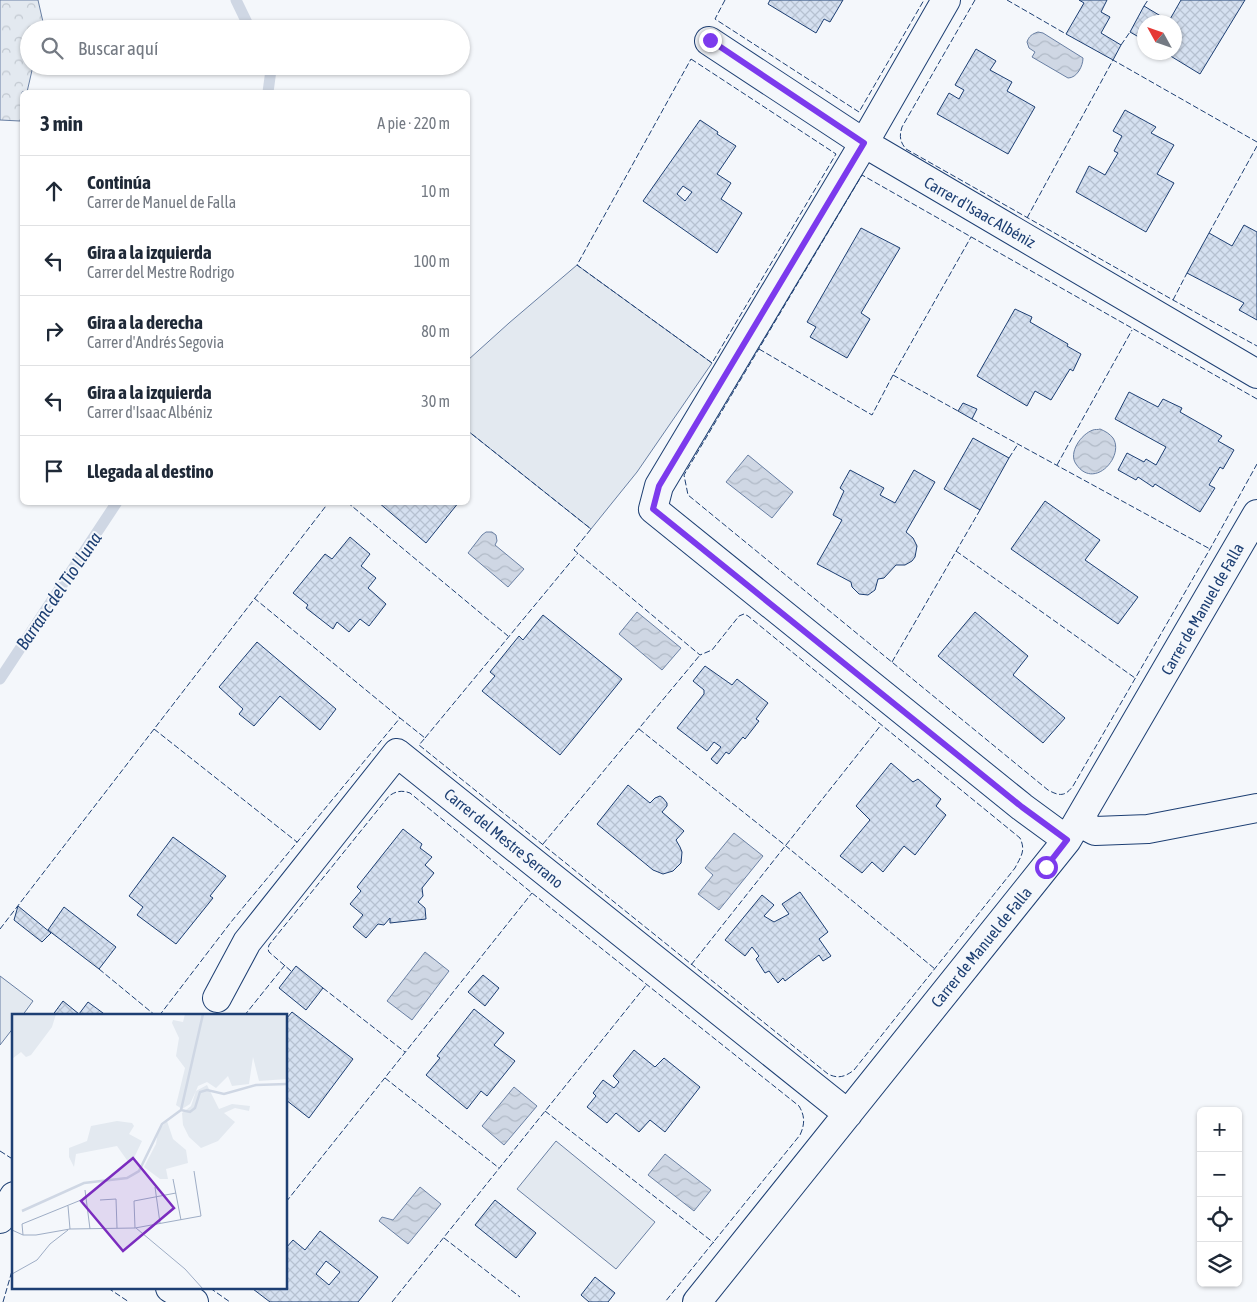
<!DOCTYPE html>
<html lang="es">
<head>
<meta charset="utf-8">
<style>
	body { margin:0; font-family:"Asap Condensed",sans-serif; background:#f6f6f7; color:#1f2937 }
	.controls { position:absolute; right:15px; bottom:15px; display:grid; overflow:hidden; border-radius:8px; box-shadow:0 1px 4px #0004 }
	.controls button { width:45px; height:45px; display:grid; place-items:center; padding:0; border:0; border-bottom:1px solid #e0e1e3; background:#fff; color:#1f2937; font:25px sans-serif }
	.compass { position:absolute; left:1137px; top:15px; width:45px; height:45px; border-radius:50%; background:#fff; box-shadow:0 1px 4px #0004; rotate:310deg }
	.stop { position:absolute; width:15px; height:15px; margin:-11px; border:4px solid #7c3aed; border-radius:50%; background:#fff }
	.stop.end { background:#7c3aed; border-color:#fff; box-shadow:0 1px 5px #0008 }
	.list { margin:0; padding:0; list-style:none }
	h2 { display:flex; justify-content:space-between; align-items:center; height:65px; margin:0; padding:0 20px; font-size:21px }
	h2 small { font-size:16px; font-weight:400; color:#747a83 }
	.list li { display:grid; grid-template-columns:32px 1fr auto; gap:15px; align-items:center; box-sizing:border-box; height:70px; padding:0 20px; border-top:1px solid #e0e1e3 }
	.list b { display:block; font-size:19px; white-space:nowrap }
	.list p { margin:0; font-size:16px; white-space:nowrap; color:#747a83 }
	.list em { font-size:16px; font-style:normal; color:#747a83 }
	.icon { flex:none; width:28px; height:28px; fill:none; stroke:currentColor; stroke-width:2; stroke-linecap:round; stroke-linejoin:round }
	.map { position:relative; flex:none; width:1257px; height:1302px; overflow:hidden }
	.search { position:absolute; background:#fff; box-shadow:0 1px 4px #0004; left:20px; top:20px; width:450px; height:55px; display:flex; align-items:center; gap:12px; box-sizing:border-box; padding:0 18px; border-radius:28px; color:#747a83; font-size:19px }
	.panel { position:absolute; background:#fff; box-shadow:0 1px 4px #0004; left:20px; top:90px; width:450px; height:415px; border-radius:8px }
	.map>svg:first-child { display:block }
	.forest { fill:url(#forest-crowns); stroke:#687fa3 }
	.green { fill:#e3e9f0; stroke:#687fa3 }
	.water { fill:url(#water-waves); stroke:#687fa3 }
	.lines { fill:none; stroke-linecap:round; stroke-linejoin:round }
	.stream { stroke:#cfd7e4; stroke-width:11 }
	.building { fill:url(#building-cross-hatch); stroke:#1d3f73; fill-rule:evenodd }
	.minor-casing { stroke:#1d3f73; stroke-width:30 }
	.minor { stroke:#f4f7fb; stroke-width:28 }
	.fence { stroke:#1d3f73; stroke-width:1; stroke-dasharray:6 2.5; stroke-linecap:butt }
	.route { stroke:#7c3aed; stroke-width:6 }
	.labels { text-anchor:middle; stroke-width:4; stroke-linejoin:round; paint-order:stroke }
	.street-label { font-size:16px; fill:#1d3f73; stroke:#f4f7fb }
	.water-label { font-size:18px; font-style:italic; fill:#1d3f73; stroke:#f4f7fb }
	.inset-river { fill:none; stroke:#cfd7e4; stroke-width:2.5 }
	.inset-road { fill:none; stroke:#9eadc5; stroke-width:1 }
	.view { fill:#7b2cbf; fill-opacity:0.15; stroke:#7b2cbf; stroke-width:2.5 }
	.inset-edge { fill:none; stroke:#1d3f73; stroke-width:2.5 }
</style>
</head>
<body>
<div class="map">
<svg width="1257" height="1302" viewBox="0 0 1257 1302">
	<defs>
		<pattern id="forest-crowns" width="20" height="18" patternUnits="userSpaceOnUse" patternTransform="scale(1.25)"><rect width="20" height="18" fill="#e3e9f0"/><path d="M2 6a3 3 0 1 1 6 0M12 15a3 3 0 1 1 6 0" fill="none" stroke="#c2c9d1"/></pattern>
		<pattern id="water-waves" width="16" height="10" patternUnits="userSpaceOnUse" patternTransform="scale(1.25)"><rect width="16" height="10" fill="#cfd7e4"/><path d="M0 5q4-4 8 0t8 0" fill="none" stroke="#b1bac7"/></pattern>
		<pattern id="building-cross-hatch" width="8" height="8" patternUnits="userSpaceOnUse" patternTransform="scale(1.25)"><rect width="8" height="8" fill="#d5e0f0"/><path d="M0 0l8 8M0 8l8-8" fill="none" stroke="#b6c1d1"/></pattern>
	</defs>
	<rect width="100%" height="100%" fill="#f4f7fb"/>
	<path class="forest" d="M0 0H38L43 22 41 29H29V66H33L27 92H22V112L20 121 0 120Z"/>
	<path class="green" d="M577 265 712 363 637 472 591 529 468 431V360L509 323Z
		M0 976 33 1001 22 1016H14V1027L0 1045Z
		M556 1141 655 1222 616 1269 517 1189Z"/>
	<path class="water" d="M1038 32 1043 33 1083 58C1083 66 1077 78 1068 78L1032 57 1035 52 1029 48 1027 42C1029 36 1032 34 1038 32Z
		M1100 429C1105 431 1110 434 1113 438 1125 456 1094 491 1076 464 1068 453 1081 434 1093 430 1095 429 1098 430 1100 429Z
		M748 455 793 492 772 518 726 482Z
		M486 532H492L496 535 497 541 495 545 524 569 508 587 468 553 482 535Z
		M637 612 681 648 662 670 619 634Z
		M734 833 763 856 719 910 698 894 713 875 705 868Z
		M425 952 449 971 412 1020 387 1001Z
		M514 1087 537 1106 504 1145 482 1126Z
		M665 1154 711 1190 694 1211 648 1175Z
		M420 1187 441 1204 408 1244 379 1221 382 1217 393 1220Z"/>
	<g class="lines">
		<path class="stream" d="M236 0 250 29
			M268 92 271 70 269 66
			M0 679 117 502"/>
	</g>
	<path class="building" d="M770 0H843L830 22 824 19 816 33 768 4Z
		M1079 0H1107L1101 12 1110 17 1101 33 1121 45 1113 60 1066 34 1084 3Z
		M1181 0H1245L1200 74 1164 52H1174V22H1144V40L1130 32 1144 6 1169 21Z
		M976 49 996 61 990 70 1012 82 1007 91 1035 107 1008 154 937 114 949 93 959 99 964 90 955 85Z
		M1125 110 1156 127 1151 133 1174 145 1157 174 1174 183 1146 232 1076 192 1089 166 1105 175 1118 153 1114 151 1122 136 1113 131Z
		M700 120 718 132 717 134 736 146 717 174 731 183 721 199 742 213 717 253 643 201ZM683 186 692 192 685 201 677 194Z
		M1244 225 1257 232V320L1239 310 1244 303 1187 273 1209 233 1232 246Z
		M861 228 900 248 861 313 870 319 847 358 810 337 816 327 807 322Z
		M1015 309 1032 317 1030 322 1068 344 1067 346 1081 354 1073 371 1070 369 1051 400 1035 391 1027 406 977 376Z
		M1129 392 1158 407 1163 399 1182 408 1180 412 1222 436 1218 441 1234 450 1223 469 1220 467 1209 485 1215 488 1200 512 1155 484 1153 487 1138 477 1136 480 1118 470 1127 453 1144 462 1146 459 1156 465 1166 447 1115 419Z
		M963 403 977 409 972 419 958 411Z
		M973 438 1009 458 980 510 944 489Z
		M850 470 884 488 880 495 895 503 914 470 935 482 906 532 913 538 917 546 915 557 912 561 905 565H896L884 578 878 579 875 590 868 595 859 594 852 587 851 582 817 564 842 520 833 515 844 491 840 488Z
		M1045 501 1100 540 1085 560 1138 597 1118 624 1011 549Z
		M378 502H459L426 543Z
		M350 537 370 554 361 566 376 578 368 588 386 604 369 626 360 619 349 632 337 622 333 629 306 608 308 605 293 593 325 554 332 559Z
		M975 612 1028 656 1013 675 1065 718 1043 743 938 656Z
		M543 615 622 679 560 755 482 691 495 676 490 672 519 636 523 640Z
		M257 642 336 709 320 730 280 696 254 726 239 714 243 709 219 687Z
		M705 666 732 685 737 679 768 703 756 719 759 721 745 739 743 737 729 754 726 752 717 764 711 759 721 747 714 742 707 751 677 728 704 694V690L693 681Z
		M891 763 913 782 918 779 941 799 936 806 946 815 915 855 904 846 883 872 872 862 862 873 840 856 870 820 856 806Z
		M628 785 650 803 655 798 660 796 663 798 667 803V806L662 812 684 831 676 840 680 847 682 852 681 863 673 871 663 874 653 870 597 824Z
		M403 829 422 844 420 848 432 857 425 865 434 873 422 888 423 896 418 902 425 908 426 919 390 923V918L384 925 378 924 366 938 353 927 363 915 350 904 361 891 357 887Z
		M173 837 226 876 210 896 213 898 176 944 137 915 143 907 129 896Z
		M800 892 828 932 819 939 831 956 823 961 819 955 785 981 783 978 778 983 769 971 765 973 756 959 759 956 752 947 745 956 725 940 762 895 774 905 764 916 774 922 789 914 782 904Z
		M18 906 51 933 42 942 14 920Z
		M64 907 116 947 99 969 48 930Z
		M296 966 323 988 306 1010 279 988Z
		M483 975 499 988 485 1006 468 992Z
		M63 1001 79 1014 88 1002 107 1016H52Z
		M474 1009 504 1033 494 1045 515 1061 487 1096 481 1091 467 1109 426 1075 440 1058 437 1056Z
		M292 1012 353 1059 309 1118 286 1100V1019Z
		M634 1050 655 1067 664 1058 700 1087 665 1132 650 1120 639 1132 616 1113 607 1123 587 1107 596 1096 593 1093 603 1080 614 1088 619 1082 613 1076Z
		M495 1200 536 1233 516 1258 475 1225Z
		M320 1231 378 1277 358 1302H270L253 1289 286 1288V1248L293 1240 305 1250ZM326 1261 340 1272 329 1285 316 1274Z
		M595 1277 615 1293 608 1302H589L581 1295Z"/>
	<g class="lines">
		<defs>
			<path id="minor" d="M946 0 864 143 659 486 653 509 1022 807 1067 840
				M709 41 864 143 1257 374
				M1078 822 1095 831 1148 829 1257 808
				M217 998 247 942 397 753 848 1114
				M0 1219 14 1196
				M170 1288 194 1302
				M697 1302 1067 840 1257 514"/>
		</defs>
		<use href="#minor" class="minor-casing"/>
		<use href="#minor" class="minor"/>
		<path class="fence" d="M725 0 715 19 859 112 924 0
			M975 0 902 127C899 136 900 142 906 149L1173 300 1257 346
			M1007 0 1066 34
			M1144 6 1148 0
			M1121 45 1130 32
			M691 59 836 154 712 363 577 265Z
			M1027 218 1113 60 1257 142
			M1209 233 1257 146
			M1173 300 1187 273
			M759 349 872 415 893 375 971 237
			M893 375 958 411
			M1257 399 862 175 684 475 688 495 1048 790C1059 796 1065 797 1073 786L1210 549 1257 464
			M972 419 1210 549
			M1009 458 1018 444
			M1057 465 1132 330
			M347 502 508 636
			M956 551 1135 678
			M254 598 400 718
			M892 662 980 510
			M154 729 297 842
			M639 729 786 846 935 969
			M425 738 578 553
			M543 844 700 655
			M0 929 329 502
			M691 965 881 725
			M99 969 156 1016
			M291 971 269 952 268 949 269 945 389 796C396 791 402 790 410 793L532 893 799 1106C805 1116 805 1124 800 1135L665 1302
			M323 988 405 1052
			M159 1016 231 922 400 718 425 738 419 745 828 1074C838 1079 845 1077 854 1070L1015 868C1021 856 1026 851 1020 838L748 616 744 614 739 616 712 650 700 655 574 550 591 529 468 431
			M244 1016 285 965
			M385 1078 499 1168
			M545 1111 714 1243
			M0 1151 14 1160
			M286 1202 532 893
			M444 1238 520 1297
			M108 1288 129 1302
			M210 1288 230 1302
			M3 1302 14 1264
			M392 1302 647 984"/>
	</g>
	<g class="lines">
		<path class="route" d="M710 40 864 143 659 486 653 509 1022 807 1067 840 1046 867"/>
	</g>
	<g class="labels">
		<g class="street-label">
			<text transform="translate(980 212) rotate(30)" y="6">Carrer d'Isaac Albéniz</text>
			<text transform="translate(1202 609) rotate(-60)" y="6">Carrer de Manuel de Falla</text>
			<text transform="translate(504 838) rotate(39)" y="6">Carrer del Mestre Serrano</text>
			<text transform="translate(981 947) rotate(-51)" y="6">Carrer de Manuel de Falla</text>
		</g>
		<g class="water-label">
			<text transform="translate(59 591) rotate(-56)" y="6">Barranc del Tio Lluna</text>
		</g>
	</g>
	<g transform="translate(12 1014)">
		<rect width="275" height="275" fill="#f4f7fb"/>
		<path d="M0 0H44L40 13 19 41 14 43 9 38 0 45ZM173 0H275V65L247 67 241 43 237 70 220 72 216 62 204 74 195 68 186 72 184 77 195 71 207 95 220 90 238 92 237 97 223 94 212 99 223 108 206 127 189 134 177 123 171 111 170 99 179 92 184 77 178 90 170 95 164 91 173 54 164 42 167 24 160 9 161 6 171 8ZM105 107 120 109 122 112 117 120 130 127 121 146 117 149 105 132 64 140 62 153 57 143V134L75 127 79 112ZM155 107 161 125 174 136 176 149 154 155 156 165H148L132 153 144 130 146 117Z" fill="#e3e9f0"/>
		<path class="inset-river" d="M169 96 178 98 183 94 188 78 195 76 212 80 244 71 275 70M10 197 72 169 115 164 127 157 150 110 169 96 191 0"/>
		<path class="inset-road" d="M161 165 169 206M143 173 148 209M73 176 78 215M88 186 104 185 105 214M56 192 58 215M123 214 122 187 164 179M124 214 173 255 191 275M0 216 11 221H24L58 215 123 214 189 202 182 157M11 221 10 210 74 184M0 260 25 246 38 230 56 216"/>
		<path class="view" d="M121 144 162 194 111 237 69 187Z"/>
		<rect width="275" height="275" class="inset-edge"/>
	</g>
</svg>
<div class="controls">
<button>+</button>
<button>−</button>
<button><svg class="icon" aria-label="locate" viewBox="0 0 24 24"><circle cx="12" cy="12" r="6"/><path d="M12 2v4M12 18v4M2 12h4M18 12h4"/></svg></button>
<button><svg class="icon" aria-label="layers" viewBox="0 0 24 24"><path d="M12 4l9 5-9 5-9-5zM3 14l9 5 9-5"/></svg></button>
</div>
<svg class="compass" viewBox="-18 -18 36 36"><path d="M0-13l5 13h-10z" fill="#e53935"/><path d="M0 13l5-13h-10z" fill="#747a83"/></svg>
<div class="stop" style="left:1046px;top:867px"></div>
<div class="stop end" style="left:710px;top:40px"></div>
<div class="search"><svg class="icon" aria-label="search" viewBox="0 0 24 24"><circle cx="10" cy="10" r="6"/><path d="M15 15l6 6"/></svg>Buscar aquí</div>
<section class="panel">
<h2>3 min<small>A pie · 220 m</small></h2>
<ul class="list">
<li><svg class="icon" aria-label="ahead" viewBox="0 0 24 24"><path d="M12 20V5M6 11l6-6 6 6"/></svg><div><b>Continúa</b><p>Carrer de Manuel de Falla</p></div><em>10 m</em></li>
<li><svg class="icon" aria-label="left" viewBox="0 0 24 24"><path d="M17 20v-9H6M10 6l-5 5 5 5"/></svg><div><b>Gira a la izquierda</b><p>Carrer del Mestre Rodrigo</p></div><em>100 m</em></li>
<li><svg class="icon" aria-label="right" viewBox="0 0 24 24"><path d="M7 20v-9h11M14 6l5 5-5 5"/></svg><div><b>Gira a la derecha</b><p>Carrer d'Andrés Segovia</p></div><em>80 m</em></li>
<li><svg class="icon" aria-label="left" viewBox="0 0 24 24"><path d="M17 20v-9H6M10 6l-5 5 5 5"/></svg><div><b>Gira a la izquierda</b><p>Carrer d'Isaac Albéniz</p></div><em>30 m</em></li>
<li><svg class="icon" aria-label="arrive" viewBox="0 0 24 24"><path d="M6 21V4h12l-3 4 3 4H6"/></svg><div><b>Llegada al destino</b></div></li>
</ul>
</section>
</div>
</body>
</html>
